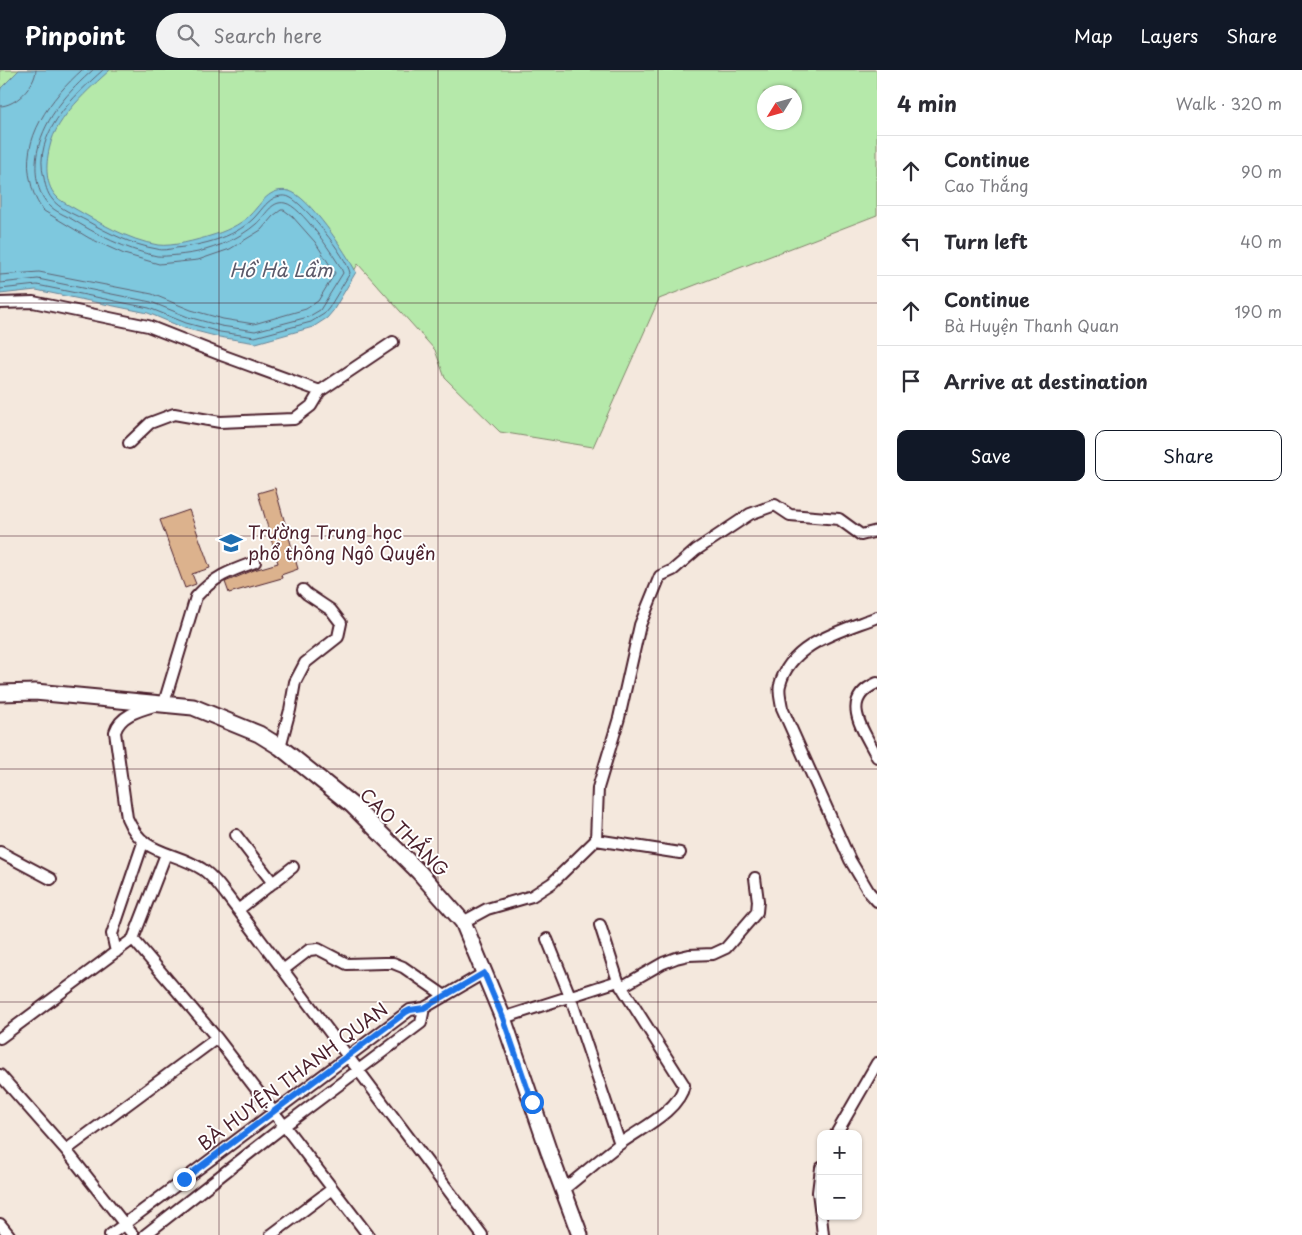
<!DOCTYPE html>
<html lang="en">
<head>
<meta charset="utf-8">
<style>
	body { margin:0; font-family:"Playpen Sans",sans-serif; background:#f2f2f3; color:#2b2b33 }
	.controls { position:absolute; right:15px; bottom:15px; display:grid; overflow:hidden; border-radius:10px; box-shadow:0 1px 4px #0004 }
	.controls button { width:45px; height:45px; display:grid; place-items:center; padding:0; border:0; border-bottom:1px solid #e1e1e2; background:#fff; color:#2b2b33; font:25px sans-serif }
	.compass { position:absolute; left:757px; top:15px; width:45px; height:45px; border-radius:50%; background:#fff; box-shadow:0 1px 4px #0004; rotate:233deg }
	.stop { position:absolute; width:15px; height:15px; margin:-11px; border:4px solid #1a73e8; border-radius:50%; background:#fff }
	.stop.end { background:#1a73e8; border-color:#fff; box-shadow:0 1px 5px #0008 }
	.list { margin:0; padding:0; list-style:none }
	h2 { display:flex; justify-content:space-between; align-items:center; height:65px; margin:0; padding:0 20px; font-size:21px }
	h2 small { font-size:16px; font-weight:400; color:#7c7c81 }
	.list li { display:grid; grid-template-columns:32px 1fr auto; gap:15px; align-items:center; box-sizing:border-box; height:70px; padding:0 20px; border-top:1px solid #e1e1e2 }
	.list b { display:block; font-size:19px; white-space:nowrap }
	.list p { margin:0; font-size:16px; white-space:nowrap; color:#7c7c81 }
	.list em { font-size:16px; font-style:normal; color:#7c7c81 }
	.actions { display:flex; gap:10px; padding:15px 20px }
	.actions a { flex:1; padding:11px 0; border:1px solid #111827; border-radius:10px; text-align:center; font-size:18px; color:#111827 }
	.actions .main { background:#111827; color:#fff }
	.icon { flex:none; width:28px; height:28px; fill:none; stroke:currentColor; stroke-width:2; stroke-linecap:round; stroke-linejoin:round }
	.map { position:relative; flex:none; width:877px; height:1165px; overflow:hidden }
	header { display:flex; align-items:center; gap:30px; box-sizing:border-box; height:70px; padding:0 25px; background:#111827; color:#fff }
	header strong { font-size:24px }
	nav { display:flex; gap:28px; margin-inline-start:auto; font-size:18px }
	.search { width:350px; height:45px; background:#f2f2f3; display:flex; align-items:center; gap:12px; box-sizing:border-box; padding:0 18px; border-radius:28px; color:#7c7c81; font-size:19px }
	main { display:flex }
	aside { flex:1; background:#fff }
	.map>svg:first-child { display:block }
	.green { fill:#b5e9aa; stroke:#80846a; fill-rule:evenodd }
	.water { fill:#7ec8de; stroke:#698496 }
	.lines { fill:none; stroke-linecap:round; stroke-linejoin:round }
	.shore { stroke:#5f6373; stroke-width:1 }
	.building { fill:#dcb28d; stroke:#4a1f2b }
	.minor-casing { stroke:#4a1f2b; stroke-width:14 }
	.secondary-casing { stroke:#4a1f2b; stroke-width:19 }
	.minor { stroke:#fff; stroke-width:10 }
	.secondary { stroke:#fff; stroke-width:15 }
	.route { stroke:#1a73e8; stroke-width:6 }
	.grid { fill:none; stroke:#4a1f2b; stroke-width:1; stroke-opacity:0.55 }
	.labels { text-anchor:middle; stroke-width:4; stroke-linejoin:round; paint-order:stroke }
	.poi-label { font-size:18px; fill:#4a1f2b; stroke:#fff; text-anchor:start }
	.street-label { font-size:18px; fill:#4a1f2b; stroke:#fff }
	.water-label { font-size:19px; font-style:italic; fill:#5c5a6a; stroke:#fff }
</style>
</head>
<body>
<header>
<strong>Pinpoint</strong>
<div class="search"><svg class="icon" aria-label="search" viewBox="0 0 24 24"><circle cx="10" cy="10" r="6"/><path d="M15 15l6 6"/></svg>Search here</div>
<nav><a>Map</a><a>Layers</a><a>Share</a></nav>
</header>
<main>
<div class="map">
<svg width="877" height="1165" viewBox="0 0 877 1165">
	<rect width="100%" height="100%" fill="#f4e8dd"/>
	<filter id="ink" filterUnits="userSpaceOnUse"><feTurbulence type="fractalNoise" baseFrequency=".02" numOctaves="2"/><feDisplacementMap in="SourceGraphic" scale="10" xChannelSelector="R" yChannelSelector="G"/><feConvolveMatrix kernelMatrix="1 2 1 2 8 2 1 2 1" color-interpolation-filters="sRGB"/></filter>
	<g filter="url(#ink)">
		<path class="green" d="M0 0H877V145L659 229 593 377 500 362 445 308 435 280 358 194 332 240H138L38 219 0 223ZM764 22H794V52H764Z"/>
		<path class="water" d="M19 0H110C90 18 56 48 50 76 46 91 44 113 56 126 60 131 67 134 72 137 98 152 128 170 158 175 172 177 197 170 210 166 224 162 240 155 250 145 262 133 269 117 289 121 309 126 347 184 356 202L333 241 327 248 313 257 256 273 219 267 184 258 148 243 36 220 0 224V22L1 18Z"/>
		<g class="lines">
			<path class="shore" d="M0 36C16 36 35 16 36 0
				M0 205 39 202 152 224 191 240 223 249 254 254 306 239 318 231 335 203 315 172 292 146 284 140H281L273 146 261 160 230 179 198 190 159 194 124 184 89 168 44 141C37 133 33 123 31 113 19 69 51 28 82 0
				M0 213 38 209 151 232 188 247 221 256 255 261 308 247 320 240 343 203 341 198C332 183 301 136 285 133 271 130 265 147 256 154 240 168 218 177 198 182 189 184 165 187 157 186 126 180 96 164 70 148 62 144 53 140 48 134 35 120 34 96 38 79 45 47 69 21 93 0
				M0 219 37 215 149 238 186 253 220 262 255 267 311 252 324 244 329 238 350 203C347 187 304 133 289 127 285 125 278 126 274 128 265 133 261 141 253 149 233 168 203 175 176 178 170 179 163 181 157 179 133 175 108 163 87 151 76 145 59 139 52 129 47 123 45 114 44 108 32 64 74 26 103 0"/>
		</g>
		<path class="building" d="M275 418 298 499 281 505 282 508 229 523 225 512 254 500 278 493 258 423Z
			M189 440 210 498 192 504 196 514 185 518 160 450Z"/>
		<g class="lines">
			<defs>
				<path id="minor" d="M0 233 33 232 148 256 224 286 320 321
					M129 373 150 353 174 344 220 352 294 349 311 336 320 321 393 272
					M255 492C230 501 215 506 196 527L164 633C146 639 121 642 115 662L127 748C143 786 172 780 202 799 217 809 227 827 238 840L482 1165
					M877 547C842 561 790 573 780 615 778 621 781 631 782 638L850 790 869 822 877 831
					M877 613C838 630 864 660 877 687
					M280 677 290 640 295 612 305 593 338 567 341 553 331 540 307 524 303 520
					M236 765 273 813
					M596 770 680 783
					M0 782 51 809
					M166 784 133 869 217 968 368 1165
					M238 840 293 797
					M463 852 487 839 532 826 552 813 596 770 598 718 619 648 640 555 660 506 673 500 696 480 750 444 775 435 790 445 839 449 861 465 877 461
					M547 869 570 926 620 1074
					M116 882 112 864 143 773
					M283 900 309 880 318 879 347 894 384 893H393L403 897 445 926
					M621 917 663 893 676 888 689 885 713 884 726 878 757 842 758 831 755 808
					M503 948 618 911
					M0 968 133 869
					M0 1005 66 1080 133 1165
					M836 1064 877 993
					M66 1080 217 968
					M821 1098 818 1122 821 1145
					M564 1119C583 1104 601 1088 621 1073 640 1059 680 1040 684 1015L618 911 600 855
					M821 1146 823 1165
					M0 1154 9 1165
					M110 1165 410 940 424 938 484 903
					M145 1165 284 1056 421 953 424 938
					M271 1165 332 1119"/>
				<path id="secondary" d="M0 623 35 622 193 637 259 664 280 677 352 735 419 802 463 852 503 948 549 1082 580 1165"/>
			</defs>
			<use href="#minor" class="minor-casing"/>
			<use href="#secondary" class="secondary-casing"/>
			<use href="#minor" class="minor"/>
			<use href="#secondary" class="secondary"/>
		</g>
	</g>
	<g class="lines" filter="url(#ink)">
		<path class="route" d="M184 1109 406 942 410 940 424 938 484 903 503 948 532 1032"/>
	</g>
	<path class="grid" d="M219 0V1165M438 0V1165M658 0V1165M0 233H877M0 466H877M0 699H877M0 932H877"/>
	<defs>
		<symbol id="school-bare" viewBox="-9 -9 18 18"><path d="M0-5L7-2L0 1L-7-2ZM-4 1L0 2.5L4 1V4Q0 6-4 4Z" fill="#1f6fb2" stroke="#fff" stroke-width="2.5" paint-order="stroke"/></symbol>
	</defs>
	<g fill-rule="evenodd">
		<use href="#school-bare" x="215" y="457" width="32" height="32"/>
	</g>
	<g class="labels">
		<g class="poi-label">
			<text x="248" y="469">Trường Trung học<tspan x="248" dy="21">phổ thông Ngô Quyền</tspan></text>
		</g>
		<g class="street-label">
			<text transform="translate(404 763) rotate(45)" y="6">CAO THẮNG</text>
			<text transform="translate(293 1007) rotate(-37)" y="6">BÀ HUYỆN THANH QUAN</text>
		</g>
		<g class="water-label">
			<text x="281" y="207">Hồ Hà Lầm</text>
		</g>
	</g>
</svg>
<div class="controls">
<button>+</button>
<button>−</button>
</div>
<svg class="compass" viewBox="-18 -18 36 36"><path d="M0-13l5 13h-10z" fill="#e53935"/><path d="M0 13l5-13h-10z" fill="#7c7c81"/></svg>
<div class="stop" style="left:532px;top:1032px"></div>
<div class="stop end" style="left:184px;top:1109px"></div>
</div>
<aside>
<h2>4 min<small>Walk · 320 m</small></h2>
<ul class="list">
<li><svg class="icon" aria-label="ahead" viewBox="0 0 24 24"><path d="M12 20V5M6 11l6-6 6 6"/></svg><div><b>Continue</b><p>Cao Thắng</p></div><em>90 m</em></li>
<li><svg class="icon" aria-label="left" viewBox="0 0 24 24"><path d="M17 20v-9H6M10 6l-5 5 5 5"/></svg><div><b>Turn left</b></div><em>40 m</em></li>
<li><svg class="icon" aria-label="ahead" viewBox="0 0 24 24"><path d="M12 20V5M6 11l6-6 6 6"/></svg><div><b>Continue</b><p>Bà Huyện Thanh Quan</p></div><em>190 m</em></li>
<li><svg class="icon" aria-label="arrive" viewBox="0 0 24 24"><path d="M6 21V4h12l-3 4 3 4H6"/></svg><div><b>Arrive at destination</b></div></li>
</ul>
<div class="actions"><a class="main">Save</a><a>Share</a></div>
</aside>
</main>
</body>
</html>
